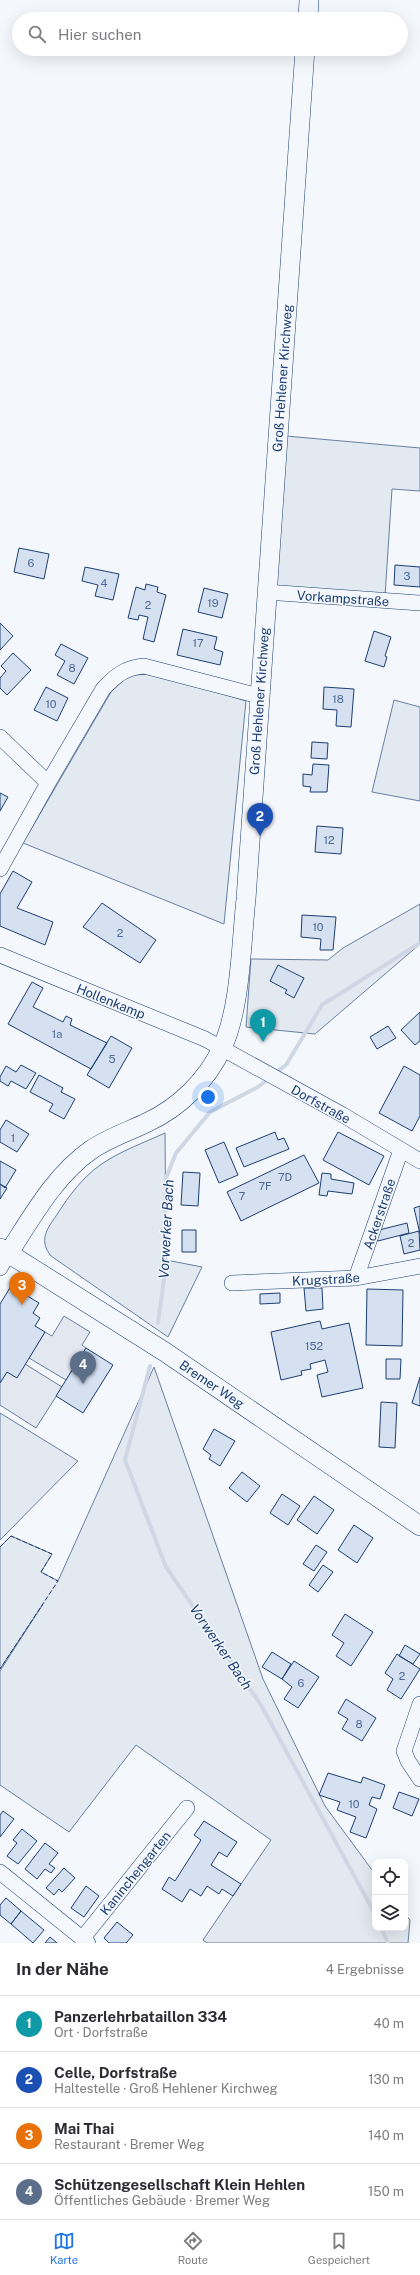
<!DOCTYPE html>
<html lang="de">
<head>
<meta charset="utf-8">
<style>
	body { margin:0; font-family:"Public Sans",sans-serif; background:#f2f2f3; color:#2b2b33 }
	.controls { position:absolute; right:12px; bottom:12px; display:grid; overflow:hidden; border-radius:8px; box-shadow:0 4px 16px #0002 }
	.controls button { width:36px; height:36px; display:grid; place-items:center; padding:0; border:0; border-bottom:1px solid #e1e1e2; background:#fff; color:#2b2b33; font:20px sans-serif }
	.you { position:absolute; left:208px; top:1097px; width:14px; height:14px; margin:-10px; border:3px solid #fff; border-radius:50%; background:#1a73e8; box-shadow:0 0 0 6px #1a73e833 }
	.badge { display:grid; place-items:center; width:26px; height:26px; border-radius:50%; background:#1a73e8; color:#fff; font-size:13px; font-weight:700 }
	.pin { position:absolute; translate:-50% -33px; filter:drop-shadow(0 1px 2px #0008) }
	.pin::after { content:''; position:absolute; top:21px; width:14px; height:12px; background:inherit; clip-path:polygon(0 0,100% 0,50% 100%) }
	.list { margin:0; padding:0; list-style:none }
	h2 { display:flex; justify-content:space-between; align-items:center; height:52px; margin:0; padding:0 16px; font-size:17px }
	h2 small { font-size:13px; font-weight:400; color:#7c7c81 }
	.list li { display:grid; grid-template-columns:26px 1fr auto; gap:12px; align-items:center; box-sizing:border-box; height:56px; padding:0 16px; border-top:1px solid #e1e1e2 }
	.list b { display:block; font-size:15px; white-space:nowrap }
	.list p { margin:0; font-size:13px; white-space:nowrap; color:#7c7c81 }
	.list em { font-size:13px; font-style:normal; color:#7c7c81 }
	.icon { flex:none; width:22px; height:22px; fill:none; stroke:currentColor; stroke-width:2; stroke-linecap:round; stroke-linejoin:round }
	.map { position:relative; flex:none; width:420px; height:1943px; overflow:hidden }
	.search { position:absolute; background:#fff; box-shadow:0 4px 16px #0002; left:12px; right:12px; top:12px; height:44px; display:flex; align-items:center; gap:10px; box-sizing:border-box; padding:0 14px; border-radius:22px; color:#7c7c81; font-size:15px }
	.sheet { height:276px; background:#fff }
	nav { display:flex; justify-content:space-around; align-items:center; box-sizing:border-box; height:56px; border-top:1px solid #e1e1e2; background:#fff; font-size:11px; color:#7c7c81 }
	nav a { display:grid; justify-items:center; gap:2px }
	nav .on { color:#1a73e8 }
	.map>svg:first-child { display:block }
	.green { fill:#e3e9f0; stroke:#687fa3 }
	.parking { fill:#e3e8f0; stroke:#687fa3 }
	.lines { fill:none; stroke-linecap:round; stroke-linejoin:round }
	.stream { stroke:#cfd7e4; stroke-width:4 }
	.building { fill:#d5e0f0; stroke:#1d3f73 }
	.minor-casing { stroke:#1d3f73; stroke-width:16 }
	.major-casing { stroke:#1d3f73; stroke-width:20 }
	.minor { stroke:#f4f7fb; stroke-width:15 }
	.major { stroke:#f4f7fb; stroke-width:19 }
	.fence { stroke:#1d3f73; stroke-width:1; stroke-dasharray:5 2; stroke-linecap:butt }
	.labels { text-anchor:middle; stroke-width:3; stroke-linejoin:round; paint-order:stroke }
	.number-label { font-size:11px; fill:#4b6792 }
	.street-label { font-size:13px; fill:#1d3f73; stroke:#f4f7fb }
	.water-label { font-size:14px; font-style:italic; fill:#1d3f73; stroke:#f4f7fb }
</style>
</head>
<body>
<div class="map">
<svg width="420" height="1943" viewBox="0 0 420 1943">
	<rect width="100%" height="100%" fill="#f4f7fb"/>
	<path class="green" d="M286 436 420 448V491L392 489 385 596 276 589Z
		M158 674 246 701 224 924 23 843 111 692 129 675Z
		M394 700 420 707V801L372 792Z
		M420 904V944L315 1034 246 1027 251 959 328 960 343 948Z
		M165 1133 166 1260 202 1267 168 1337 51 1256C39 1241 46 1230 56 1216 65 1202 74 1189 86 1177 106 1156 139 1145 165 1133Z
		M154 1367 263 1679 325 1806 375 1874V1928H405V1914L410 1920 408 1943H207L203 1940 271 1840 136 1745 69 1832 0 1785V1671L43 1604 0 1669V1547L11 1536 52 1554 41 1572 58 1581Z
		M0 1413 78 1461 0 1540Z"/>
	<path class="parking" d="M64 1316 90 1332 82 1345 86 1348 66 1380 29 1358 45 1332 52 1336Z
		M25 1364 62 1387 36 1428 0 1405V1383L7 1372Z"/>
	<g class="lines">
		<path class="stream" d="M275 1073 286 1065 322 1005 420 943
			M158 1323 164 1279 166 1178 176 1153 210 1112 258 1087 270 1078
			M150 1366 125 1460 166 1567 261 1705 375 1914
			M381 1928 388 1943"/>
	</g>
	<path class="building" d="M19 548 49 554 44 579 14 572Z
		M395 565 420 567V587L394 585Z
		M85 567 119 574 113 600 95 596 98 585 82 581Z
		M146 584 158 587 157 592 166 595 154 642 143 639 148 617 139 615 138 620 128 618 136 587 145 590Z
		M204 588 228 594 222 618 198 612Z
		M0 623 13 636 0 650Z
		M183 629 217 637 214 649 223 652 220 665 177 655Z
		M374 631 391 637 385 656 387 657 384 667 365 661Z
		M61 644 88 658 74 684 57 675 65 661 55 655Z
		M13 653 31 670 7 695 0 688V678L6 671 1 666Z
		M46 687 68 698 57 721 34 710Z
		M324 687 354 689 351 727 336 726 337 710 323 709Z
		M312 742 328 743 327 759 311 758Z
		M313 764 329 765 327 792H310L311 787 303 786V774L312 775Z
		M0 793 8 797 0 811Z
		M317 826 343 828 341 854 315 852Z
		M13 871 32 882 17 908 53 922 45 945 0 926V894Z
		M102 903 156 940 140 963 83 927Z
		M302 915 336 917 333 950H320L321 939 301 937Z
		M278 965 304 978 294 998 285 993 287 990 270 981Z
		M32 982 43 988 33 1007 63 1022 66 1016 72 1019 70 1025 107 1043 91 1069 8 1024Z
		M420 1012V1041L415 1045 401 1030Z
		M388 1026 396 1038 377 1049 370 1037Z
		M111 1036 132 1048 109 1088 87 1075Z
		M21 1065 36 1073 26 1089 11 1081 8 1086 0 1081V1077L6 1066 16 1072Z
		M404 1066 420 1075V1116L412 1131 379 1113Z
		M39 1075 63 1088 61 1092 75 1099 64 1119 49 1111 53 1104 30 1092Z
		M6 1120 29 1134 17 1152 0 1142V1130Z
		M275 1132 278 1140 284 1138 289 1149 244 1167 236 1148Z
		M338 1132 384 1156 369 1185 323 1160Z
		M224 1142 238 1175 219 1183 205 1150Z
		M304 1155 319 1183 241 1221 227 1192Z
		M0 1161 16 1170 5 1188 0 1184Z
		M183 1172 200 1173 198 1206 181 1205Z
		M322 1173 331 1174V1179L354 1183 352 1194 328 1191 327 1196 319 1195Z
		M0 1184 7 1188 0 1199Z
		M420 1206V1234L414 1208Z
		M407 1223 409 1233 378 1241 375 1231Z
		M182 1230H196V1252H182Z
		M419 1231 420 1250 404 1254 400 1236Z
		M11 1286 39 1303 33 1313 40 1318 35 1326 45 1332 17 1378 7 1372 0 1383V1304Z
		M304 1288H322L323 1309 306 1311Z
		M367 1289 403 1290 402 1346 366 1345Z
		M280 1293V1303L260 1304V1294Z
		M320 1321 322 1329 349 1323 363 1388 322 1397 317 1375 328 1372 325 1360 310 1364 311 1369 301 1371 302 1375 281 1380 271 1332Z
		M86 1348 113 1365 83 1413 56 1396Z
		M386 1359H401L400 1379H386Z
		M420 1377V1406L412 1403Z
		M381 1402 397 1403 395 1448 379 1447Z
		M214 1429 235 1441 220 1466 209 1459 211 1455 203 1449Z
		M242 1472 260 1486 247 1502 229 1488Z
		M282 1494 300 1506 288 1525 270 1513Z
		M314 1496 334 1510 317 1534 297 1520Z
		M354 1525 373 1538 357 1563 338 1550Z
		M316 1545 327 1552 314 1571 303 1564Z
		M323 1565 333 1572 318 1592 309 1585Z
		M345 1614 373 1632 351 1666 336 1656 344 1643 332 1635Z
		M405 1645 420 1654 413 1664 399 1656Z
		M272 1652 291 1664 282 1679 262 1667Z
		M397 1654 420 1669 401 1699 387 1690 393 1679 385 1673Z
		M294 1661 319 1677 298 1708 284 1699 292 1687 282 1679Z
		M346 1699 376 1718 362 1741 342 1729 348 1719 338 1713Z
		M328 1773 361 1783 363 1777 385 1785 380 1799 372 1797 369 1805 377 1809 366 1838 350 1832 356 1817 337 1810 340 1802 319 1795Z
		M399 1792 419 1799 412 1816 393 1808Z
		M3 1811 14 1819 0 1837V1815Z
		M204 1821 237 1842 227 1857 219 1852 211 1865 241 1884 233 1896 222 1889 219 1894 207 1886 201 1896 190 1889 182 1902 162 1889 169 1877 175 1881 201 1840 194 1835Z
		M22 1829 37 1841 18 1864 7 1856 17 1843 13 1840Z
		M45 1843 58 1853 49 1864 55 1868 51 1873 45 1869 37 1879 25 1869Z
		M64 1868 75 1878 62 1892 59 1889 54 1895 46 1888Z
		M86 1886 99 1896 84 1917 71 1908Z
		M6 1898 21 1911 11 1924 0 1915V1905Z
		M21 1911 44 1930 33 1943 11 1924Z
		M117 1922 133 1935 126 1943H109L104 1938Z
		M50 1937 57 1943H45Z"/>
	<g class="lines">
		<defs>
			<path id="minor" d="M266 592 420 603
				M0 737 48 783
				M0 869 48 783 103 689C116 675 125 668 144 666L259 696
				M0 955 205 1039 343 1115 420 1161
				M0 1268 8 1254
				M356 1278 401 1150
				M232 1283 356 1278 420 1266
				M420 1704 404 1751 408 1761 420 1779
				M0 1872 88 1943
				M82 1939 187 1808"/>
			<path id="major" d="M308 19 309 0
				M0 1248 165 1352 420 1526
				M8 1254C32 1217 55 1175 91 1150 108 1138 130 1131 148 1122 180 1107 207 1080 222 1048 241 1007 241 944 246 899L305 49"/>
		</defs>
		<use href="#minor" class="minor-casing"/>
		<use href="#major" class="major-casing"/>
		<use href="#minor" class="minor"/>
		<use href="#major" class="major"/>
		<path class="fence" d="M0 1547 11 1536 52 1554 41 1572 58 1581 0 1669"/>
	</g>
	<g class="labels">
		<g class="number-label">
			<text x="31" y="567">6</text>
			<text x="407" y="580">3</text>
			<text x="104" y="587">4</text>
			<text x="213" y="607">19</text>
			<text x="148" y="609">2</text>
			<text x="198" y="647">17</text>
			<text x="72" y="672">8</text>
			<text x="338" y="703">18</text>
			<text x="51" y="708">10</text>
			<text x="329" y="844">12</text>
			<text x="318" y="931">10</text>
			<text x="120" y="937">2</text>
			<text x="57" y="1038">1a</text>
			<text x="112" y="1063">5</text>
			<text x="13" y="1142">1</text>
			<text x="285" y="1181">7D</text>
			<text x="265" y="1190">7F</text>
			<text x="242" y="1200">7</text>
			<text x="411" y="1247">2</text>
			<text x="314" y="1350">152</text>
			<text x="402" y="1680">2</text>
			<text x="301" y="1687">6</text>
			<text x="359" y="1728">8</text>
			<text x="354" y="1808">10</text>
		</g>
		<g class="street-label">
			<text transform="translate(282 378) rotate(-86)" y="5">Groß Hehlener Kirchweg</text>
			<text transform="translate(343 598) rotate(4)" y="5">Vorkampstraße</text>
			<text transform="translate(259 701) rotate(-86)" y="5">Groß Hehlener Kirchweg</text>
			<text transform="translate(111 1001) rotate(22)" y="5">Hollenkamp</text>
			<text transform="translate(321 1104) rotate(29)" y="5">Dorfstraße</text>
			<text transform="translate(379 1214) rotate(-71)" y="5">Ackerstraße</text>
			<text transform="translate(326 1279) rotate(-3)" y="5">Krugstraße</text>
			<text transform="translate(212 1384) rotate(34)" y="5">Bremer Weg</text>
			<text transform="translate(135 1873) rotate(-51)" y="5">Kaninchengarten</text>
		</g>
		<g class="water-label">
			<text transform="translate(166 1229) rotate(-87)" y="5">Vorwerker Bach</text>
			<text transform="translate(221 1647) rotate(56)" y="5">Vorwerker Bach</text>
		</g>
	</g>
</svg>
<div class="controls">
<button><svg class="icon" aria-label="locate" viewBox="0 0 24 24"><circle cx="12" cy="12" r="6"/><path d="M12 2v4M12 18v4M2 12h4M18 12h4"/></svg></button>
<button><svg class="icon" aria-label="layers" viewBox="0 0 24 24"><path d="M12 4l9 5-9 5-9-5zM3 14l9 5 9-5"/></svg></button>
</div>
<div class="you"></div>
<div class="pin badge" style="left:263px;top:1042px;background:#0f9aa8">1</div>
<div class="pin badge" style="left:260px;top:836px;background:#1a4fb4">2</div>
<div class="pin badge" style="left:22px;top:1305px;background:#e8710a">3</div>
<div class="pin badge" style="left:83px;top:1384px;background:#5c6f8a">4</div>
<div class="search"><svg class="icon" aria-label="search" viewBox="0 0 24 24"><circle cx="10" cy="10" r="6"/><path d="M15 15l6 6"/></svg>Hier suchen</div>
</div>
<section class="sheet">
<h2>In der Nähe<small>4 Ergebnisse</small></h2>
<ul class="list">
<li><span class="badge" style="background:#0f9aa8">1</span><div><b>Panzerlehrbataillon 334</b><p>Ort · Dorfstraße</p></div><em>40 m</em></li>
<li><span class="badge" style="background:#1a4fb4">2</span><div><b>Celle, Dorfstraße</b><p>Haltestelle · Groß Hehlener Kirchweg</p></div><em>130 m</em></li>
<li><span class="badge" style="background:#e8710a">3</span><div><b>Mai Thai</b><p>Restaurant · Bremer Weg</p></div><em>140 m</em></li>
<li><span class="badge" style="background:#5c6f8a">4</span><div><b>Schützengesellschaft Klein Hehlen</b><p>Öffentliches Gebäude · Bremer Weg</p></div><em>150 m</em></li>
</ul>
</section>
<nav>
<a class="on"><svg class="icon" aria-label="map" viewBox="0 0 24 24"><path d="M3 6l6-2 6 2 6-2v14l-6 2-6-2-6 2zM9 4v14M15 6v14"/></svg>Karte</a>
<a><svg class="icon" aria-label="directions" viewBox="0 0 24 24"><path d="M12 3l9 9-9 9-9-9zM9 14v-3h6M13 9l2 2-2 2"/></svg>Route</a>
<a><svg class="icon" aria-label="saved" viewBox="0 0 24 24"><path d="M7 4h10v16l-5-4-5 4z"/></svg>Gespeichert</a>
</nav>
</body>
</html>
